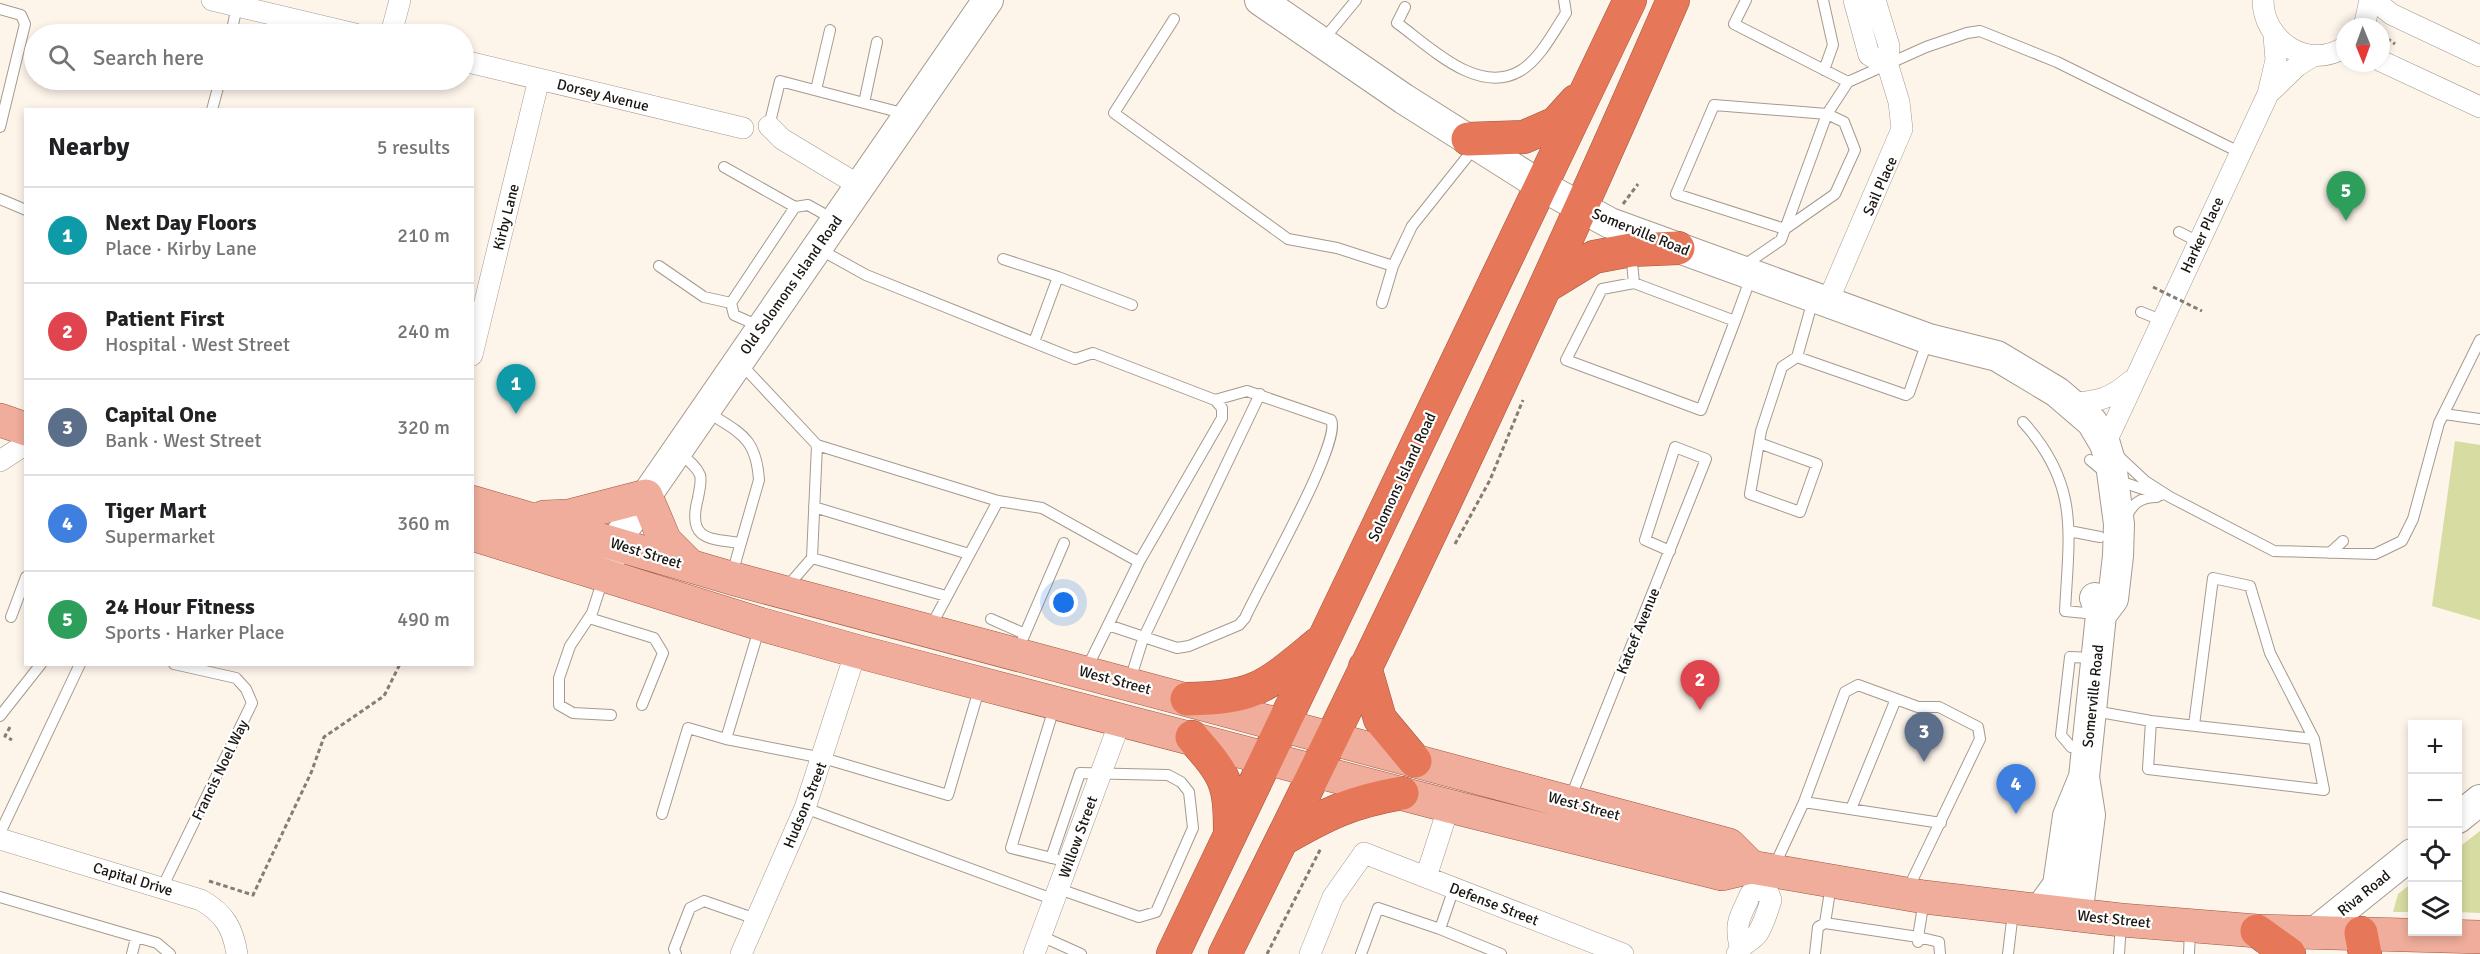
<!DOCTYPE html>
<html lang="en">
<head>
<meta charset="utf-8">
<style>
	body { margin:0; font-family:Signika,sans-serif; background:#f2f2f2; color:#202124 }
	.controls { position:absolute; right:18px; bottom:18px; display:grid; overflow:hidden; border-radius:0px; box-shadow:0 3px 9px #0003 }
	.controls button { width:54px; height:54px; display:grid; place-items:center; padding:0; border:0; border-bottom:2px solid #e0e0e0; background:#fff; color:#202124; font:30px sans-serif }
	.compass { position:absolute; left:2336px; top:18px; width:54px; height:54px; border-radius:50%; background:#fff; box-shadow:0 3px 9px #0003; rotate:179deg }
	.you { position:absolute; left:1064px; top:603px; width:21px; height:21px; margin:-15px; border:4px solid #fff; border-radius:50%; background:#1a73e8; box-shadow:0 0 0 9px #1a73e833 }
	.badge { display:grid; place-items:center; width:39px; height:39px; border-radius:50%; background:#ad1b51; color:#fff; font-size:20px; font-weight:700 }
	.pin { position:absolute; translate:-50% -50px; filter:drop-shadow(0 2px 3px #0008) }
	.pin::after { content:''; position:absolute; top:32px; width:21px; height:18px; background:inherit; clip-path:polygon(0 0,100% 0,50% 100%) }
	.list { margin:0; padding:0; list-style:none }
	h2 { display:flex; justify-content:space-between; align-items:center; height:78px; margin:0; padding:0 24px; font-size:26px }
	h2 small { font-size:20px; font-weight:400; color:#757577 }
	.list li { display:grid; grid-template-columns:39px 1fr auto; gap:18px; align-items:center; box-sizing:border-box; height:96px; padding:0 24px; border-top:2px solid #e0e0e0 }
	.list b { display:block; font-size:22px; white-space:nowrap }
	.list p { margin:0; font-size:20px; white-space:nowrap; color:#757577 }
	.list em { font-size:20px; font-style:normal; color:#757577 }
	.icon { flex:none; width:33px; height:33px; fill:none; stroke:currentColor; stroke-width:2; stroke-linecap:round; stroke-linejoin:round }
	.map { position:relative; flex:none; width:2480px; height:954px; overflow:hidden }
	.search { position:absolute; background:#fff; box-shadow:0 3px 9px #0003; left:24px; top:24px; width:450px; height:66px; display:flex; align-items:center; gap:15px; box-sizing:border-box; padding:0 21px; border-radius:33px; color:#757577; font-size:22px }
	.panel { position:absolute; background:#fff; box-shadow:0 3px 9px #0003; left:24px; top:108px; width:450px; height:558px; border-radius:0px }
	.map>svg:first-child { display:block }
	.green { fill:#d6dca2 }
	.lines { fill:none; stroke-linecap:round; stroke-linejoin:round }
	.lane-casing { stroke:#a59a8f; stroke-width:12 }
	.street-casing { stroke:#a59a8f; stroke-width:22 }
	.secondary-casing { stroke:#a59a8f; stroke-width:32 }
	.primary-casing { stroke:#9f5540; stroke-width:34 }
	.highway-casing { stroke:#9f5540; stroke-width:34 }
	.path { stroke:#837d76; stroke-width:3; stroke-dasharray:4.5 3; stroke-linecap:butt }
	.lane { stroke:#fff; stroke-width:10 }
	.street { stroke:#fff; stroke-width:21 }
	.secondary { stroke:#fff; stroke-width:30 }
	.primary { stroke:#f0ad9b; stroke-width:33 }
	.highway { stroke:#e67758; stroke-width:33 }
	.path-bridge { stroke:#837d76; stroke-width:3; stroke-dasharray:4.5 3; stroke-linecap:butt }
	.labels { text-anchor:middle; stroke-width:4.5; stroke-linejoin:round; paint-order:stroke }
	.street-label { font-size:15px; fill:#1a1612; stroke:#fff }
</style>
</head>
<body>
<div class="map">
<svg width="2480" height="954" viewBox="0 0 2480 954">
	<rect width="100%" height="100%" fill="#fdf4ea"/>
	<path class="green" d="M2455 441 2480 445V620L2432 606Z
		M2480 831V913L2458 912V848Z
		M2412 883V912H2393L2398 894Z"/>
	<g class="lines">
		<defs>
			<path id="lane" d="M1746 0 1734 24 1848 82
				M1823 0 1833 45 1824 70
				M1405 7 1397 23C1428 45 1477 96 1520 71 1540 59 1553 33 1566 13L1564 0
				M0 9 21 15 25 24 0 127
				M1174 19 1114 113 1288 239 1337 248 1393 266
				M231 34 237 6
				M1323 40 1356 0
				M816 90 830 30
				M864 103 877 42
				M1714 105 1827 114 1844 122 1855 150 1835 194 1785 229 1676 194Z
				M212 110 220 80
				M769 126 780 81 906 114
				M724 167 795 207
				M0 199 26 210
				M2179 232 2199 242
				M819 249 866 275 1075 359 1093 353 1215 400 1222 408V418L1139 562
				M1631 252 1634 283 1735 321 1751 277
				M1003 259 1058 277
				M659 266 704 297 731 303
				M1743 266 1781 240 1827 114 1848 82 1926 47 1967 33 1980 31 2057 62 2241 153
				M1634 283 1602 289 1566 360 1701 410 1735 321
				M1382 303 1393 266 1412 226 1475 147
				M2141 312 2161 320
				M759 326 734 315 731 303 795 207 808 205 833 219
				M1034 342 1058 277 1132 305
				M1797 357 1906 395 1909 393 1927 342
				M741 364 817 445 998 501 1042 508 1139 562 1087 668
				M706 411C739 433 756 436 759 480L732 574
				M2444 414 2480 419
				M2023 422C2080 485 2069 533 2065 611L2096 614
				M1759 443 1817 464 1800 512 1750 494 1761 431 1782 367 1797 357 1813 300
				M677 451C685 458 696 465 700 475 702 482 699 491 698 498 687 539 707 539 741 543
				M2116 454 2145 481 2170 497 2274 551 2375 554 2402 541 2413 519 2439 423 2480 340
				M2090 460 2113 479 2161 495
				M814 507 969 554
				M2126 518C2132 504 2140 497 2157 497
				M2069 531 2100 537
				M2330 553 2343 541
				M812 558 817 445
				M603 579 592 613 570 646 559 678V705L573 713 611 715
				M786 588 812 558 946 596
				M11 617 26 577
				M589 618 654 638 663 653 642 705
				M991 619 1025 634
				M1108 625 1177 648 1189 646 1239 625 1245 618C1258 588 1343 441 1331 420L1247 391 1215 400
				M760 626 726 739 823 758 948 795 980 686
				M930 628 998 501
				M1017 652 1064 543
				M1130 680 1143 639 1260 394
				M1055 705 1011 848 1056 859
				M2094 711 2151 721 2148 769 2324 790 2314 739 2270 653 2250 586 2213 578 2194 725
				M0 716 41 664
				M2151 721 2314 739
				M2084 749 2071 747 2061 735 2070 657 2093 658
				M1570 799 1706 459 1675 447 1645 540 1670 551
				M1804 802 1941 823
				M805 808 1055 900
				M1851 809 1896 699
				M662 814 688 728 726 739
				M0 833 80 664
				M1051 858 1080 773 1168 775 1181 782 1189 792 1193 828 1156 912 1139 917 1059 889
				M1773 869 1804 802 1845 692 1858 685 1918 707H1939L1978 727 1980 739 1908 889
				M1831 885 1825 923 1918 937 1924 900
				M162 888 252 703 246 689 236 678 174 664
				M0 897 157 943 170 954
				M1440 929 1501 954
				M1041 936 1081 954
				M1918 942V937L1939 942 1940 954
				M132 954 136 938
				M676 954 674 949 690 908 704 901 756 919
				M1361 954 1378 908 1440 929 1454 888
				M1815 954 1818 927 1825 923
				M2008 954 2013 912
				M2119 954 2121 923
				M2189 954 2190 930"/>
			<path id="street" d="M212 0 355 34
				M1854 0 1869 55 1888 66
				M2263 0C2263 41 2308 71 2345 47
				M2374 0 2391 14 2480 56
				M2364 27 2370 0
				M391 34 400 0
				M464 61 743 128
				M2381 61 2480 107
				M2268 94 2297 66 2313 56
				M769 126 782 139 860 186
				M1828 301 1902 129 1899 102 1888 66 1889 46 1875 0
				M472 355 539 79
				M2070 404C2098 401 2109 400 2131 381
				M2105 444 2268 94 2276 60 2274 36
				M0 461 26 444
				M0 839 201 900C224 913 233 928 237 954
				M1426 877 1449 806
				M1740 947C1734 921 1741 916 1751 893L1766 887
				M741 954 805 808 856 651
				M1034 954 1121 719
				M1310 954 1333 897 1364 853 1623 954
				M1737 954C1741 943 1752 942 1758 933 1764 923 1768 910 1771 900L1766 887 1772 872"/>
			<path id="secondary" d="M1260 0 1404 99 1540 185 1610 223 1929 339 1997 356 2057 392 2092 422 2105 444 2111 464 2119 524 2118 556 2113 599 2101 615
				M607 567 615 543 646 496 988 0
				M2458 818 2480 800
				M2039 911 2058 885 2068 816 2084 777
				M2077 916 2090 815 2084 777 2101 615 2095 598
				M2315 932 2412 854"/>
			<path id="primary" d="M0 420 26 429
				M472 502 731 578 1729 845 1751 867
				M544 517 569 516 646 496 665 541 689 565
				M472 534 760 624 856 651 1449 806 1722 874 1751 867 1924 897 2121 920 2257 931 2480 937"/>
			<path id="highway" d="M1468 139 1524 137 1556 123 1576 101
				M1545 287 1594 257 1631 250 1678 248
				M1365 667 1380 719 1415 761
				M1187 699C1257 698 1266 686 1319 643
				M1192 737C1226 776 1230 782 1230 834
				M1283 839C1328 813 1351 802 1402 793
				M2257 931 2289 954
				M2361 933 2365 954
				M1173 954 1630 0
				M1225 954C1382 640 1533 322 1673 0"/>
		</defs>
		<use href="#lane" class="lane-casing"/>
		<use href="#street" class="street-casing"/>
		<use href="#secondary" class="secondary-casing"/>
		<use href="#primary" class="primary-casing"/>
		<use href="#highway" class="highway-casing"/>
		<path class="path" d="M2381 34 2395 44
			M1623 204 1638 184
			M1455 544 1490 480 1523 400
			M10 727 5 736 12 740
			M209 881 253 895 311 773 324 737 384 696 400 664
			M1267 954 1321 848"/>
		<use href="#lane" class="lane"/>
		<use href="#street" class="street"/>
		<use href="#secondary" class="secondary"/>
		<use href="#primary" class="primary"/>
		<use href="#highway" class="highway"/>
		<path class="path-bridge" d="M2153 287 2202 311"/>
	</g>
	<g class="labels">
		<g class="street-label">
			<text transform="translate(603 95) rotate(14)" y="5">Dorsey Avenue</text>
			<text transform="translate(1880 186) rotate(-66)" y="5">Sail Place</text>
			<text transform="translate(506 217) rotate(-76)" y="5">Kirby Lane</text>
			<text transform="translate(1641 232) rotate(22)" y="5">Somerville Road</text>
			<text transform="translate(2202 235) rotate(-65)" y="5">Harker Place</text>
			<text transform="translate(791 285) rotate(-55)" y="5">Old Solomons Island Road</text>
			<text transform="translate(1402 477) rotate(-65)" y="5">Solomons Island Road</text>
			<text transform="translate(646 553) rotate(17)" y="5">West Street</text>
			<text transform="translate(1638 631) rotate(-68)" y="5">Katcef Avenue</text>
			<text transform="translate(1115 680) rotate(15)" y="5">West Street</text>
			<text transform="translate(2093 696) rotate(-84)" y="5">Somerville Road</text>
			<text transform="translate(220 770) rotate(-64)" y="5">Francis Noel Way</text>
			<text transform="translate(805 805) rotate(-68)" y="5">Hudson Street</text>
			<text transform="translate(1584 806) rotate(15)" y="5">West Street</text>
			<text transform="translate(1078 837) rotate(-70)" y="5">Willow Street</text>
			<text transform="translate(133 879) rotate(17)" y="5">Capital Drive</text>
			<text transform="translate(2364 893) rotate(-39)" y="5">Riva Road</text>
			<text transform="translate(1494 904) rotate(21)" y="5">Defense Street</text>
			<text transform="translate(2114 919) rotate(6)" y="5">West Street</text>
		</g>
	</g>
</svg>
<div class="controls">
<button>+</button>
<button>−</button>
<button><svg class="icon" aria-label="locate" viewBox="0 0 24 24"><circle cx="12" cy="12" r="6"/><path d="M12 2v4M12 18v4M2 12h4M18 12h4"/></svg></button>
<button><svg class="icon" aria-label="layers" viewBox="0 0 24 24"><path d="M12 4l9 5-9 5-9-5zM3 14l9 5 9-5"/></svg></button>
</div>
<svg class="compass" viewBox="-18 -18 36 36"><path d="M0-13l5 13h-10z" fill="#e53935"/><path d="M0 13l5-13h-10z" fill="#757577"/></svg>
<div class="you"></div>
<div class="pin badge" style="left:516px;top:414px;background:#0f9aa8">1</div>
<div class="pin badge" style="left:1700px;top:710px;background:#e0444e">2</div>
<div class="pin badge" style="left:1924px;top:762px;background:#5c6f8a">3</div>
<div class="pin badge" style="left:2016px;top:814px;background:#3f7fe0">4</div>
<div class="pin badge" style="left:2346px;top:221px;background:#2e9e5b">5</div>
<div class="search"><svg class="icon" aria-label="search" viewBox="0 0 24 24"><circle cx="10" cy="10" r="6"/><path d="M15 15l6 6"/></svg>Search here</div>
<section class="panel">
<h2>Nearby<small>5 results</small></h2>
<ul class="list">
<li><span class="badge" style="background:#0f9aa8">1</span><div><b>Next Day Floors</b><p>Place · Kirby Lane</p></div><em>210 m</em></li>
<li><span class="badge" style="background:#e0444e">2</span><div><b>Patient First</b><p>Hospital · West Street</p></div><em>240 m</em></li>
<li><span class="badge" style="background:#5c6f8a">3</span><div><b>Capital One</b><p>Bank · West Street</p></div><em>320 m</em></li>
<li><span class="badge" style="background:#3f7fe0">4</span><div><b>Tiger Mart</b><p>Supermarket</p></div><em>360 m</em></li>
<li><span class="badge" style="background:#2e9e5b">5</span><div><b>24 Hour Fitness</b><p>Sports · Harker Place</p></div><em>490 m</em></li>
</ul>
</section>
</div>
</body>
</html>
